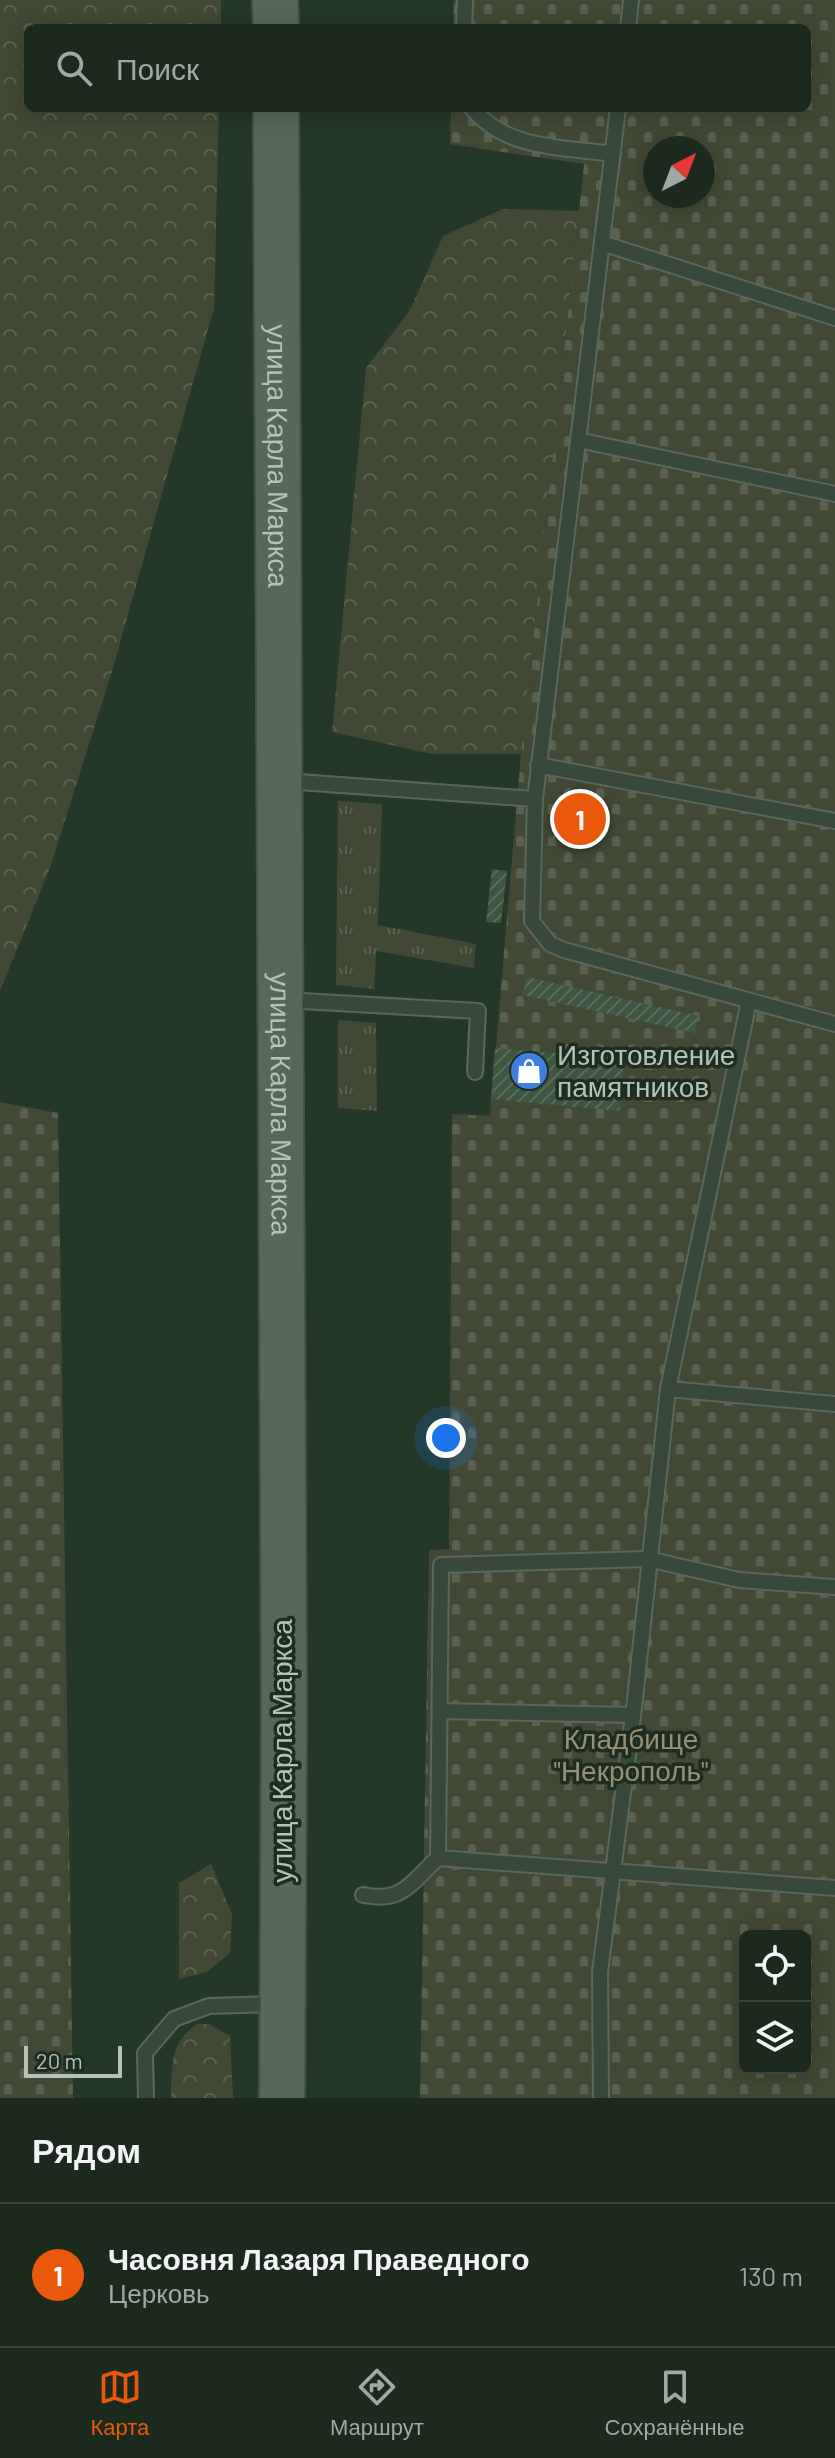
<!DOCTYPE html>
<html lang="ru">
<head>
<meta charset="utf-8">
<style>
	body { margin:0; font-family:Barlow,sans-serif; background:#243226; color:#f1f3f6 }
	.controls { position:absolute; right:24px; bottom:24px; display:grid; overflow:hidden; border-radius:12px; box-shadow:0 4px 20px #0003 }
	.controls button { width:72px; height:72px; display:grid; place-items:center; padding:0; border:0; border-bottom:2px solid #39463b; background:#1b2a1d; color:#f1f3f6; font:40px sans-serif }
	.compass { position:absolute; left:643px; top:136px; width:72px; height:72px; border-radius:50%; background:#1b2a1d; box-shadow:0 4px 20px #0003; rotate:42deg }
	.scale { position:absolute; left:24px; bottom:20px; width:98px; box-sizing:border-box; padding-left:8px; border:4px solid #b3c4b6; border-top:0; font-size:22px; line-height:28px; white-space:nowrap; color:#b3c4b6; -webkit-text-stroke:6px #1d2d1f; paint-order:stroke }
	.you { position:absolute; left:446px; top:1438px; width:28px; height:28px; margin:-20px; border:6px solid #fff; border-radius:50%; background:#1a73e8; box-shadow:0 0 0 12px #1a73e833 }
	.badge { display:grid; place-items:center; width:52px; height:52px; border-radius:50%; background:#ea580c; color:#fff; font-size:26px; font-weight:700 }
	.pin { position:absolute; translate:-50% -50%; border:4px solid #fff; box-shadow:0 2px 8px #0006 }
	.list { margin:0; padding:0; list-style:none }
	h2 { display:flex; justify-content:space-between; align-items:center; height:104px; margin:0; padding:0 32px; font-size:34px }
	h2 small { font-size:26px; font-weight:400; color:#a0a7a4 }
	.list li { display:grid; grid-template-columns:52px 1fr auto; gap:24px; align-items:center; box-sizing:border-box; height:144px; padding:0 32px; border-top:2px solid #39463b }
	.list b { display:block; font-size:30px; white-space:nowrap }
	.list p { margin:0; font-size:26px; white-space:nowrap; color:#a0a7a4 }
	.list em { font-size:26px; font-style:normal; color:#a0a7a4 }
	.icon { flex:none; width:44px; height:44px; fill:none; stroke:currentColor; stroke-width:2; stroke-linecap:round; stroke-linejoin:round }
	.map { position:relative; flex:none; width:835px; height:2098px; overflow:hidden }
	.search { position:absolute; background:#1b2a1d; box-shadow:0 4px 20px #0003; left:24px; right:24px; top:24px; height:88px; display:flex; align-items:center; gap:20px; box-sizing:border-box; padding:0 28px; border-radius:12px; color:#a0a7a4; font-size:30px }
	.sheet { height:248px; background:#1b2a1d }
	nav { display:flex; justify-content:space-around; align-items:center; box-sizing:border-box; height:112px; border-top:2px solid #39463b; background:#1b2a1d; font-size:22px; color:#a0a7a4 }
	nav a { display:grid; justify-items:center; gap:4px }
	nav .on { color:#ea580c }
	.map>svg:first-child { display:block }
	.grass { fill:url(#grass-tufts) }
	.forest { fill:url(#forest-crowns) }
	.cemetery { fill:url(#cemetery-stones); fill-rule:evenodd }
	.building { fill:url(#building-hatch) }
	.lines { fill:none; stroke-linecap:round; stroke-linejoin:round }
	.service-casing { stroke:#58695b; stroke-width:18 }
	.primary-casing { stroke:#445446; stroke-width:48 }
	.service { stroke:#38493a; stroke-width:14 }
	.primary { stroke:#566858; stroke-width:44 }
	.labels { text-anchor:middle; stroke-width:7; stroke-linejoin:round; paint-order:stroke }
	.street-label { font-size:28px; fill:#b3c4b6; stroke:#1d2d1f }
	.poi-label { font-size:28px; fill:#b3c4b6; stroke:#1d2d1f; text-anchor:start }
	.park-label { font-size:28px; fill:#989073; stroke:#1d2d1f }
</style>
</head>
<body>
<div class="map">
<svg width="835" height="2098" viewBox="0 0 835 2098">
	<defs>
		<pattern id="grass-tufts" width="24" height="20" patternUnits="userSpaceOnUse" patternTransform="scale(2)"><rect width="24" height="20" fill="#414934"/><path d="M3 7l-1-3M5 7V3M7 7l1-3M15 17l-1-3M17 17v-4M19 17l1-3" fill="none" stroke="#5a624f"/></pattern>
		<pattern id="forest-crowns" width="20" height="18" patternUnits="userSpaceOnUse" patternTransform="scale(2)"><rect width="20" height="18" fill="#414934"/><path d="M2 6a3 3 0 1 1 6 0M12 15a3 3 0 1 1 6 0" fill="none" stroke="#5a624f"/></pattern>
		<pattern id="cemetery-stones" width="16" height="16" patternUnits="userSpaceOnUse" patternTransform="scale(2)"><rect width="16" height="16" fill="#414934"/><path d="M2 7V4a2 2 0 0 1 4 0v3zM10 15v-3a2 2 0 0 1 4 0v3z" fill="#5a624f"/></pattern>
		<pattern id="building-hatch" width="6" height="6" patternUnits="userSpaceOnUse" patternTransform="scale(2)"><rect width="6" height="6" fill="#3e5541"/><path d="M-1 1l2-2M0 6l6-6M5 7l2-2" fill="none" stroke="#586c5a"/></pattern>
	</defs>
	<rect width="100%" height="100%" fill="#243827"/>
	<path class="grass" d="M338 801 382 804 378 925 476 944 474 968 376 951 374 989 336 985Z
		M338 1020 376 1023 377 1111 338 1108Z"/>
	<path class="forest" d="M0 0H221V28H28V108H219L214 308 113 668 50 868 0 991Z
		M503 209 579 211 521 754H432L332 732 366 368 410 310 443 236Z
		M211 1864 232 1914 230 1953 207 1972 179 1979V1883Z
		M197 2024H209L230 2036 233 2098H171C172 2067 169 2043 197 2024Z"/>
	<path class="cemetery" d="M454 0H835V2098H420L429 1550 449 1549 452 1114 490 1116 521 754 584 164 450 144 451 108H807V28H453ZM655 148H703V196H655ZM745 1936H805V2068H745Z
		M0 1102 58 1113 73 2098H0Z"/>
	<path class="building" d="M559 795 607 802 601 842 553 836Z
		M492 869 507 871 501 923 486 922Z
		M527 977 699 1016 695 1033 522 995Z
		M495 1048 624 1059 620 1111 491 1099Z"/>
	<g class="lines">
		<defs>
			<path id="service" d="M464 28 465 0
				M628 28 631 0
				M472 108C506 150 563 147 613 154
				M618 108 535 799 532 921 550 944 564 950 835 1024
				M602 243 835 318
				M578 440 835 494
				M538 765 835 821
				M285 781 535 799
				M284 1000 478 1011 475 1072
				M668 1389 835 1404
				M440 1711 633 1715
				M438 1858 441 1565 648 1559 739 1580 835 1587
				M363 1895C404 1903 411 1882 438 1858L835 1888
				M146 2098 145 2053 174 2019 209 2006 277 2004
				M601 2098 600 1972 634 1708 668 1389 749 1001"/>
			<g id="primary">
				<path d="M275 0 276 28"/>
				<path id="s1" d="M276 108 284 1707 282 2098"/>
			</g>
		</defs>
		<use href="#service" class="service-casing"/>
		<use href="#primary" class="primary-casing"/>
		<use href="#service" class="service"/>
		<use href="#primary" class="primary"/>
	</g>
	<defs>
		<symbol id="shop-disc" viewBox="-11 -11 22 22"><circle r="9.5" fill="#3f7fe0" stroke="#1d2d1f"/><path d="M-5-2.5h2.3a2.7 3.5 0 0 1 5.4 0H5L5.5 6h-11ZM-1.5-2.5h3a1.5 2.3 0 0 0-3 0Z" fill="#fff"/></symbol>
	</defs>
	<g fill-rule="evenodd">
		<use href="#shop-disc" x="507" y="1049" width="44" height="44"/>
	</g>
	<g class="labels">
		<g class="street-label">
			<text dy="10" stroke="none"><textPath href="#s1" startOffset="348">улица Карла Маркса</textPath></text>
			<text dy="10" stroke="none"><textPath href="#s1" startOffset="996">улица Карла Маркса</textPath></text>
			<text transform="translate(282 1751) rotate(-90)" y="10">улица Карла Маркса</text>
		</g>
		<g class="poi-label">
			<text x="557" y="1065">Изготовление<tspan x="557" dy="32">памятников</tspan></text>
		</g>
		<g class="park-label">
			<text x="631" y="1749">Кладбище<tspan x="631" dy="32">"Некрополь"</tspan></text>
		</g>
	</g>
</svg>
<div class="controls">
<button><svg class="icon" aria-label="locate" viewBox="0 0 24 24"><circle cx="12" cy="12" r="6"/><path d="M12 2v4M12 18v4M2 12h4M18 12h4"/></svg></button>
<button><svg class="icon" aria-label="layers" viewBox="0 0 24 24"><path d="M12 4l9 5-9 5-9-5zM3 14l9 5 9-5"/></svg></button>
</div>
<svg class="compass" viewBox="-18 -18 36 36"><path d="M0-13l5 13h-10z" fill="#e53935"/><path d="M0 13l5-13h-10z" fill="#a0a7a4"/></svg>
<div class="scale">20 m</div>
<div class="you"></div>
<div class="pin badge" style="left:580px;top:819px">1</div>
<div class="search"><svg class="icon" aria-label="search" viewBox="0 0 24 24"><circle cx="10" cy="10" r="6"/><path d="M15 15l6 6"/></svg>Поиск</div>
</div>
<section class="sheet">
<h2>Рядом<small></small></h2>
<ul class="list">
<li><span class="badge">1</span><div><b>Часовня Лазаря Праведного</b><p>Церковь</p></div><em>130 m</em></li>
</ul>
</section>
<nav>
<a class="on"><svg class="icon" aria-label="map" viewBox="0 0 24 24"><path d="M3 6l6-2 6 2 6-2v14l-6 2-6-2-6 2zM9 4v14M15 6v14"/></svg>Карта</a>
<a><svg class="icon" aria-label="directions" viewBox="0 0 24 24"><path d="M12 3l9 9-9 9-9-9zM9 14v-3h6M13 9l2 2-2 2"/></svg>Маршрут</a>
<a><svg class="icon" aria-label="saved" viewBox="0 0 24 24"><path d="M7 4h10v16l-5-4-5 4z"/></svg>Сохранённые</a>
</nav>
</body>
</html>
